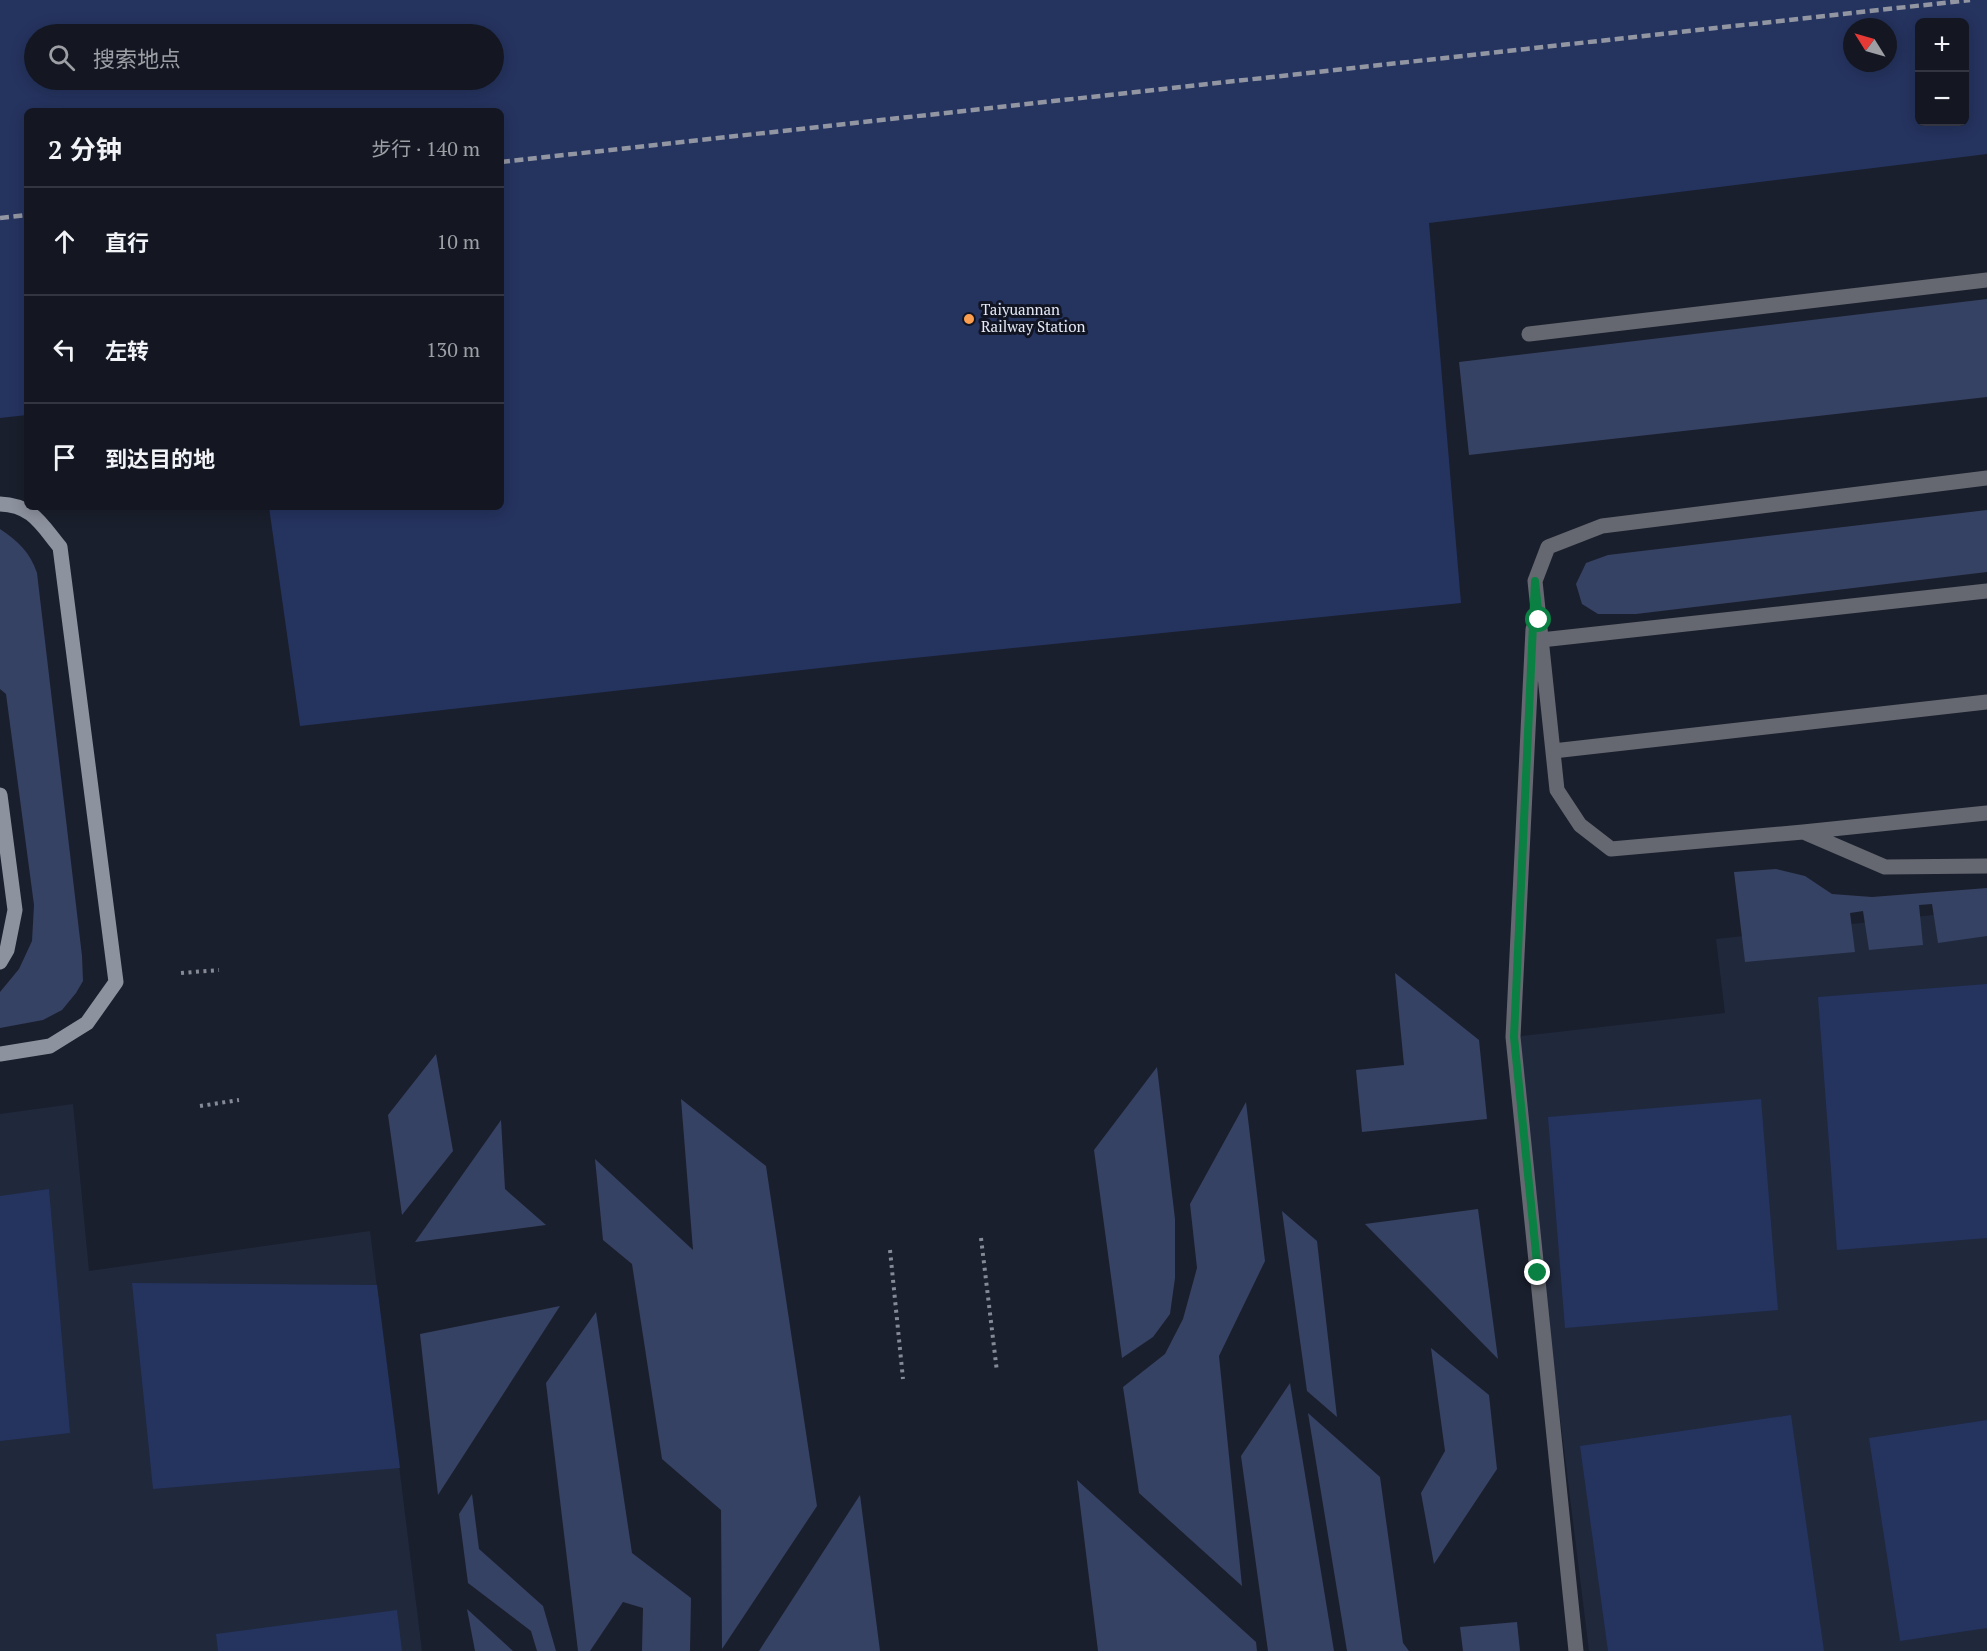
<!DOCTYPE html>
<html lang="zh">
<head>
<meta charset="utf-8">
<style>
	body { margin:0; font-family:"PT Serif","Noto Sans SC",serif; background:#1d202a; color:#f1f3f6 }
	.controls { position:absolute; right:18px; top:18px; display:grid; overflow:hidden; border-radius:9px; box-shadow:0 3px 15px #0003 }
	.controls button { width:54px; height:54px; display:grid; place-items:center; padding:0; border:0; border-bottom:2px solid #333640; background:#141722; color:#f1f3f6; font:30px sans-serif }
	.compass { position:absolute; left:1843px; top:18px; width:54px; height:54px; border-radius:50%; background:#141722; box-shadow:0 3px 15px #0003; rotate:307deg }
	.stop { position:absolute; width:18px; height:18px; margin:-14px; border:4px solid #0b8043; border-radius:50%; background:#fff }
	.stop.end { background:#0b8043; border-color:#fff; box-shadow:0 2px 6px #0008 }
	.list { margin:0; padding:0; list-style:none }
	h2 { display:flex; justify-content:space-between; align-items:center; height:78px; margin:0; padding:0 24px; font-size:26px }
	h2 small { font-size:20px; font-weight:400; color:#9d9fa5 }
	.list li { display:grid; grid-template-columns:39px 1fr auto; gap:18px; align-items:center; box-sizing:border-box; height:108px; padding:0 24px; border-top:2px solid #333640 }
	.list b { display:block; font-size:22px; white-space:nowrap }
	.list em { font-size:20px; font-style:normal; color:#9d9fa5 }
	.icon { flex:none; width:33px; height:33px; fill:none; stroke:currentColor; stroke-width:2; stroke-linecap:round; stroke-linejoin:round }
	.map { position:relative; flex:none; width:1987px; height:1651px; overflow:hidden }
	.search { position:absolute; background:#141722; box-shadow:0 3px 15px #0003; left:24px; top:24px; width:480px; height:66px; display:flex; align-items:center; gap:15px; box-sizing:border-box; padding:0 21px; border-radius:33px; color:#9d9fa5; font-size:22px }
	.panel { position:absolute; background:#141722; box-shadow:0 3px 15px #0003; left:24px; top:108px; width:480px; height:402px; border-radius:9px }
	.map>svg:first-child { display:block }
	.built { fill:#20283c }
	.green { fill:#364263 }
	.building { fill:#25335f; fill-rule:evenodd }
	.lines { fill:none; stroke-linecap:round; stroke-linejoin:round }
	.path { stroke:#858a96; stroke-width:4; stroke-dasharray:3 4.5; stroke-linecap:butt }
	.lane { stroke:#656870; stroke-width:15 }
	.secondary { stroke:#8d929f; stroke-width:15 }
	.rail { stroke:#9296a2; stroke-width:4.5; stroke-dasharray:9 4.5; stroke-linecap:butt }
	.route { stroke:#0b8043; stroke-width:8 }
	.poi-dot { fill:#fb9e50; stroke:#111523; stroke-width:2 }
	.labels { text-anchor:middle; stroke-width:6; stroke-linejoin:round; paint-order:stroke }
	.poi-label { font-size:15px; fill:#e6eaf5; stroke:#111523; text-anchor:start }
</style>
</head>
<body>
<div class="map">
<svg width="1987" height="1651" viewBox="0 0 1987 1651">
	<rect width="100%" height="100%" fill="#1a1f2d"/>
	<path class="built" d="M1987 909V1651H1589L1513 1037 1725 1013 1716 939Z
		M73 1104 89 1271 370 1231 422 1651H0V1114Z"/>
	<path class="green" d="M1987 299V397L1469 455 1459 362Z
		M1987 510V572L1636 614H1598L1582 604 1576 584 1586 563 1608 555Z
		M0 529C18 541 30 552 37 573L82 956 83 981 76 993 62 1010 43 1020 0 1028V992L19 969 32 941 34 905 6 694 0 689Z
		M1776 869 1805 876 1832 894 1872 897 1987 888V936L1938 943 1932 904 1919 905 1923 945 1869 950 1863 911 1850 913 1855 952 1745 962 1734 872Z
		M1395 973 1479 1040 1487 1119 1362 1132 1356 1070 1404 1065Z
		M436 1054 453 1151 402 1215 388 1115Z
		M1157 1067 1175 1219V1278L1170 1314 1153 1337 1122 1358 1094 1150Z
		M681 1099 766 1166 817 1506 722 1649 721 1510 662 1459 632 1264 603 1240 595 1159 693 1250Z
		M1246 1102 1265 1261 1219 1356 1242 1586 1139 1493 1123 1387 1165 1354 1183 1319 1197 1268 1190 1204Z
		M501 1120 505 1189 546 1225 415 1242Z
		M1478 1209 1498 1359 1365 1224Z
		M1282 1211 1317 1241 1337 1417 1307 1391Z
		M560 1306 438 1495 420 1334Z
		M596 1312 632 1553 691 1598 690 1651H642L643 1608 623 1602 590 1651H578L546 1383Z
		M1431 1348 1489 1395 1497 1469 1434 1564 1421 1493 1445 1451Z
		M1290 1383 1334 1651H1268L1241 1456Z
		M1308 1413 1380 1477 1403 1643 1409 1651H1347Z
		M1077 1480 1256 1642 1257 1651H1098Z
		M472 1494 479 1549 543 1606 556 1651H537L531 1631 468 1583 459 1514Z
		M860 1495 880 1651H759Z
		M467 1609 513 1651H475Z
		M1517 1622 1520 1651H1463L1460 1627Z"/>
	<path class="building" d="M0 0H1987V154L1429 223 1461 603 874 662 300 726 269 507H501V111H27V415L0 418ZM1920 22H1964V122H1920ZM1852 27H1888V63H1852ZM34 34H494V80H34Z
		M1987 984V1238L1837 1250 1818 997Z
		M1761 1099 1778 1310 1565 1328 1548 1117Z
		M49 1189 70 1433 0 1441V1196Z
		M132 1283 377 1285 400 1468 153 1489Z
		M1791 1415 1824 1651H1608L1580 1446Z
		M1987 1420V1628L1900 1641 1869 1438Z
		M397 1610 402 1651H218L216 1634Z"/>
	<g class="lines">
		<path class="path" d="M181 973 219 970
			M200 1106 239 1100
			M981 1238 997 1372
			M890 1250 903 1379"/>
		<path class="lane" d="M1529 334 1987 280
			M1987 478 1602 526 1548 547 1535 581 1557 790 1580 825 1611 849 1803 832 1987 813
			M1533 629 1513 1037 1576 1651
			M1541 640 1987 591
			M1553 751 1987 702
			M1806 833 1885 867 1987 866"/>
		<path class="secondary" d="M0 504C32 505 41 524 60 547L116 982 87 1023 50 1046 0 1054
			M0 795 15 910 7 950 0 962"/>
		<path class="rail" d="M501 162 1970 0
			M0 218 27 215"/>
	</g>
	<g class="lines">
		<path class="route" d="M1538 1273 1514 1037 1535 581 1539 620"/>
	</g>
	<circle class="poi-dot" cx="969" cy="319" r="6"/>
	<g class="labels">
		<g class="poi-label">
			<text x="981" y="315">Taiyuannan<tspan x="981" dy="17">Railway Station</tspan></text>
		</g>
	</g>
</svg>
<div class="controls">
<button>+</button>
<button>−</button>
</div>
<svg class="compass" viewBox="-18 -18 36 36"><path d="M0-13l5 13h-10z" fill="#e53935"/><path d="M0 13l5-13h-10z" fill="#9d9fa5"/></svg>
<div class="stop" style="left:1539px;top:620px"></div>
<div class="stop end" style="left:1538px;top:1273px"></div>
<div class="search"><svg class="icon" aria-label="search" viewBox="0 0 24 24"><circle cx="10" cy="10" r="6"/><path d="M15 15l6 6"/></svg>搜索地点</div>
<section class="panel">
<h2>2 分钟<small>步行 · 140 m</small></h2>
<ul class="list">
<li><svg class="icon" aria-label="ahead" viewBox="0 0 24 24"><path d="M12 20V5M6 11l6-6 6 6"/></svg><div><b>直行</b></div><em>10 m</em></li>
<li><svg class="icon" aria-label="left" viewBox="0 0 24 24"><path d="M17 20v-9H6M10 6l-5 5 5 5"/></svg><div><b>左转</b></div><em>130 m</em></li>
<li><svg class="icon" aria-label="arrive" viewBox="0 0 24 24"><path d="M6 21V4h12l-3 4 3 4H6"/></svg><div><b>到达目的地</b></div></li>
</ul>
</section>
</div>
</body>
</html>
